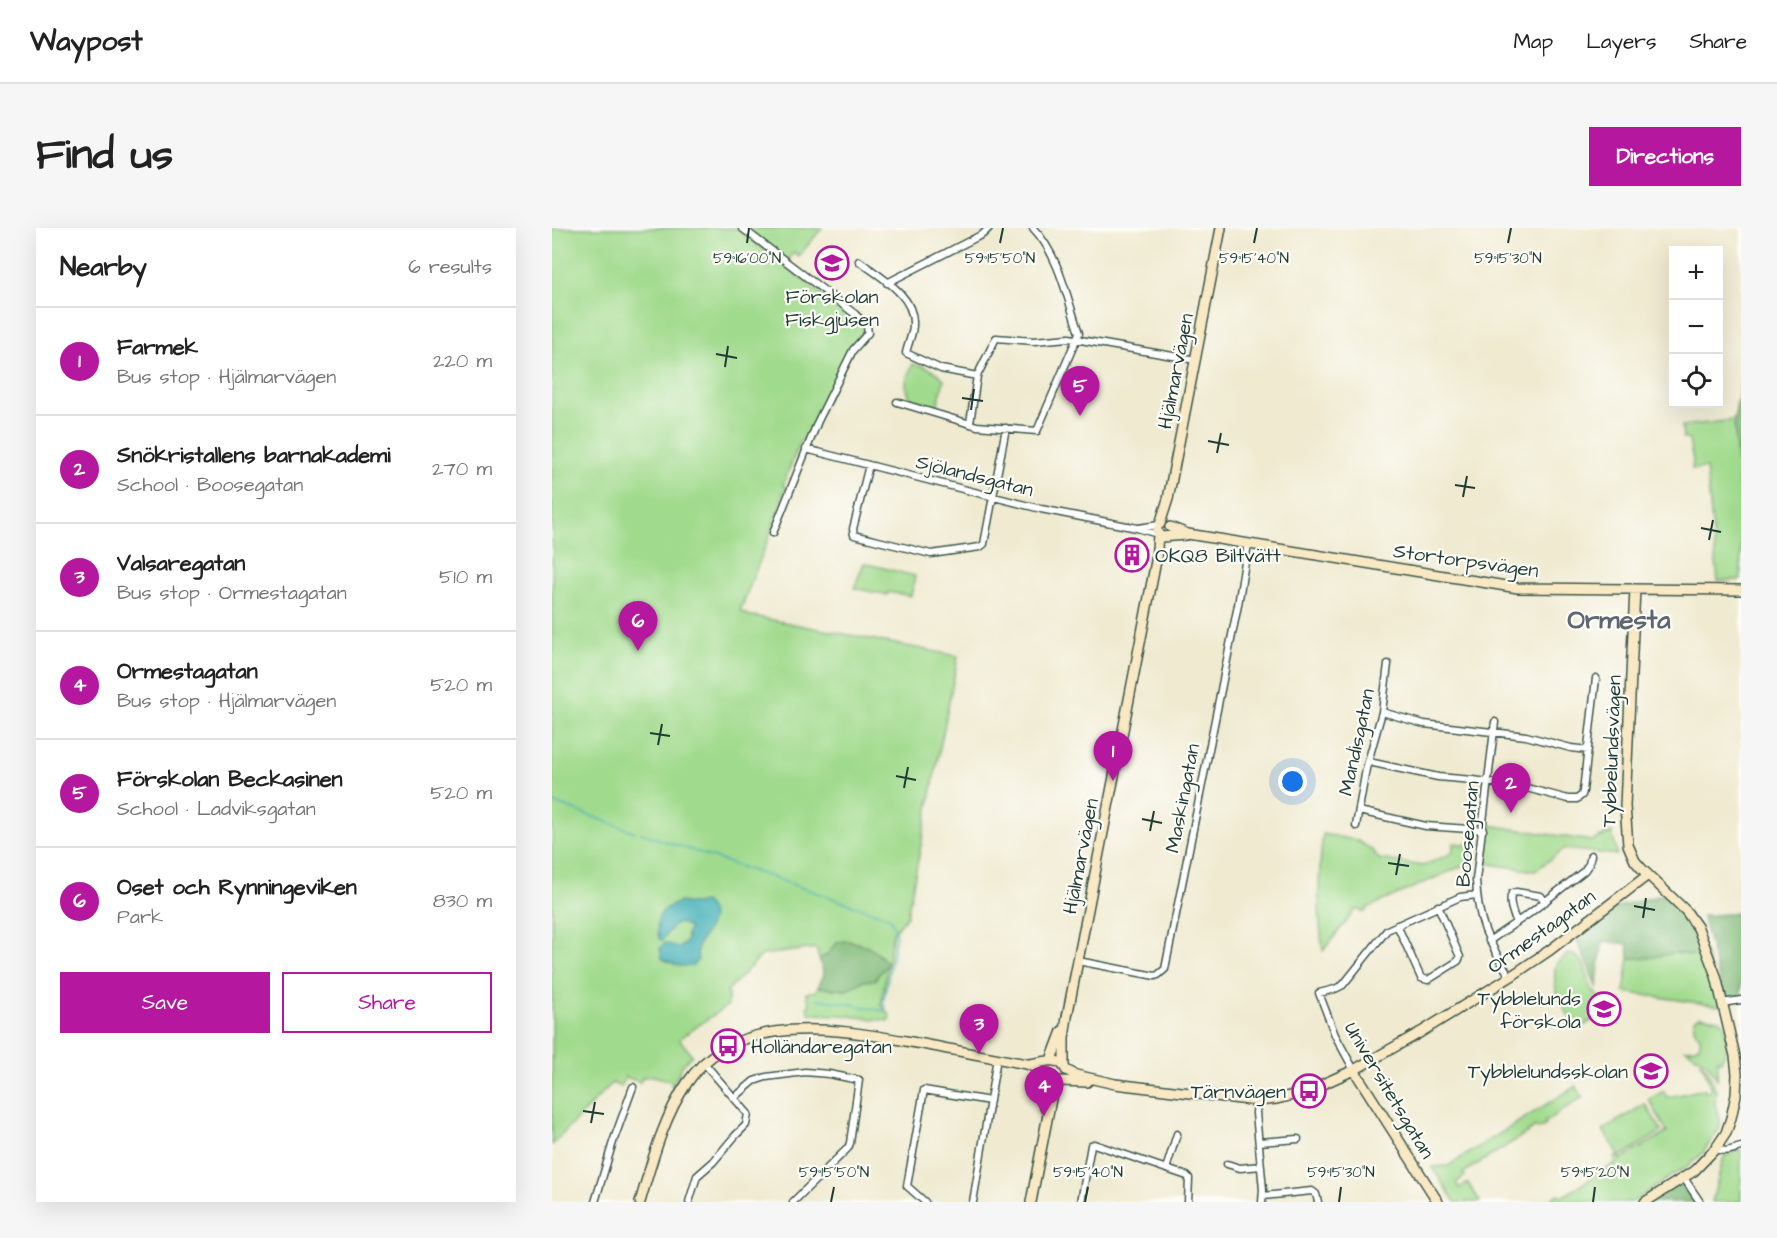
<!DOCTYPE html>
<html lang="en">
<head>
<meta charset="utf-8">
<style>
	body { margin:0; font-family:"Architects Daughter",sans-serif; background:#f6f6f6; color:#222 }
	.controls { position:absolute; right:18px; top:18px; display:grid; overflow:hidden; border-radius:0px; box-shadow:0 6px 24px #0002 }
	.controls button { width:54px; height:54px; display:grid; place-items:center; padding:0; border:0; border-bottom:2px solid #e0e0e0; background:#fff; color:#222; font:30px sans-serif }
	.you { position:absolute; left:741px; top:554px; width:21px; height:21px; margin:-15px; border:4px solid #fff; border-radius:50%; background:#1a73e8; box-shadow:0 0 0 9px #1a73e833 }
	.badge { display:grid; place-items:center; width:39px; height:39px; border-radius:50%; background:#b5179e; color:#fff; font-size:20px; font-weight:700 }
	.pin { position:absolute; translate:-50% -50px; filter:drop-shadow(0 2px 3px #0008) }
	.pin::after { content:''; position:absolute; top:32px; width:21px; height:18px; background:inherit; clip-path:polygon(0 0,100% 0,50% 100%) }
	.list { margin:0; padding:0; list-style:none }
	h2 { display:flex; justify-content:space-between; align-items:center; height:78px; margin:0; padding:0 24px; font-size:26px }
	h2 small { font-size:20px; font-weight:400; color:#767676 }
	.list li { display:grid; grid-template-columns:39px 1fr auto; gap:18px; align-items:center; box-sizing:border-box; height:108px; padding:0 24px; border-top:2px solid #e0e0e0 }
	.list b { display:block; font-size:22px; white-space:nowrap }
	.list p { margin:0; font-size:20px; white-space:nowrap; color:#767676 }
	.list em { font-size:20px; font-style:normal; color:#767676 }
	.actions { display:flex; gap:12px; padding:18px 24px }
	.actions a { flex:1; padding:14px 0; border:2px solid #b5179e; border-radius:0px; text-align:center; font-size:21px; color:#b5179e }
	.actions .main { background:#b5179e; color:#fff }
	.icon { flex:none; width:33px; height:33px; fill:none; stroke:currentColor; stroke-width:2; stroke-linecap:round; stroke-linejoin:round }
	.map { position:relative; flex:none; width:1189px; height:974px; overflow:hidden; border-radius:0px }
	header { display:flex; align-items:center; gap:36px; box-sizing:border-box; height:84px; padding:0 30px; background:#fff; border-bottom:2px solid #e0e0e0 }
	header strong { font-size:28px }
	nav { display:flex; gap:33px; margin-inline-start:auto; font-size:21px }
	.intro { display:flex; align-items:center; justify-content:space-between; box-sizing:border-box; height:144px; padding:0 36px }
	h1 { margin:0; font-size:42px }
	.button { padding:15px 27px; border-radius:0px; background:#b5179e; color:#fff; font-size:21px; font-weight:700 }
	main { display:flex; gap:36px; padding:0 36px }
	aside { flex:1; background:#fff; border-radius:0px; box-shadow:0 6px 24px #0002 }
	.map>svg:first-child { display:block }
	.green { fill:#a0da8c; stroke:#608c60; stroke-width:1.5 }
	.forest { fill:#80ba78; stroke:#507c56; stroke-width:1.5 }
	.water { fill:#3daeb6; stroke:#2e7675; stroke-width:1.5 }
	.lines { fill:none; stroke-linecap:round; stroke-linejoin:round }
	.stream { stroke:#3daeb6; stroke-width:1.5 }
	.street-casing { stroke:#3e574b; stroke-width:9 }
	.secondary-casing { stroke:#3e574b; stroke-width:12 }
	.street { stroke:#fff; stroke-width:6 }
	.secondary { stroke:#f8e8c3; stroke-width:9 }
	.ticks { fill:none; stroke:#1f3d34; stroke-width:2 }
	.labels { text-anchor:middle; stroke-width:4.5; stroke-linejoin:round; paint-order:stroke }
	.poi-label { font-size:20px; fill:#1f3d34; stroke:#fdfcf7; text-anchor:end }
	.street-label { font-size:20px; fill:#1f3d34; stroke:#fdfcf7 }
	.district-label { font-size:26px; font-weight:bold; fill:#5d6671; stroke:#fdfcf7 }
	.ticks-label { font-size:15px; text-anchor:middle; fill:#1f3d34; stroke:#fdfcf7; stroke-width:4.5; stroke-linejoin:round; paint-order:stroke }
</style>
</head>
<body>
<header>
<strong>Waypost</strong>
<nav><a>Map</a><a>Layers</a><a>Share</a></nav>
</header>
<div class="intro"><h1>Find us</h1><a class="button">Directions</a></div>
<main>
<aside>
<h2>Nearby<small>6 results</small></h2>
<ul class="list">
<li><span class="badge">1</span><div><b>Farmek</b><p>Bus stop · Hjälmarvägen</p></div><em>220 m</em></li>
<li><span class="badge">2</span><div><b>Snökristallens barnakademi</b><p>School · Boosegatan</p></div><em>270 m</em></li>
<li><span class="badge">3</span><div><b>Valsaregatan</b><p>Bus stop · Ormestagatan</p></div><em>510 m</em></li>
<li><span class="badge">4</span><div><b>Ormestagatan</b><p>Bus stop · Hjälmarvägen</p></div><em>520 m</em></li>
<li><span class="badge">5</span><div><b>Förskolan Beckasinen</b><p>School · Ladviksgatan</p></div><em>520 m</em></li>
<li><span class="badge">6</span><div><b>Oset och Rynningeviken</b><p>Park</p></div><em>830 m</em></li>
</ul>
<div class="actions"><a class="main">Save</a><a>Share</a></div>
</aside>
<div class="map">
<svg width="1189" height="974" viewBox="0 0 1189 974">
	<rect width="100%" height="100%" fill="#fdfcf7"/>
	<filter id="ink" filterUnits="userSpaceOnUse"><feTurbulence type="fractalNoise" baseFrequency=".0167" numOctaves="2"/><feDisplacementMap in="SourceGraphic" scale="12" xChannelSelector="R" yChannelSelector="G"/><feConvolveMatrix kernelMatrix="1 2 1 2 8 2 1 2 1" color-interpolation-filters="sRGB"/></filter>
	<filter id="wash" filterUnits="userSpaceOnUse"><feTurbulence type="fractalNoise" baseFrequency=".008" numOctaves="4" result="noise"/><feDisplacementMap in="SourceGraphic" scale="24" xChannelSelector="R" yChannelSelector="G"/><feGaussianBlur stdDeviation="1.35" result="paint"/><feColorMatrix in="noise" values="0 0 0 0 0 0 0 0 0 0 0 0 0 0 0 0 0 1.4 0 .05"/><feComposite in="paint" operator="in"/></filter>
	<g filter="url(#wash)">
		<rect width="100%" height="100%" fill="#efead0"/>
		<path class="green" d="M0 0H185L311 98V106L304 113 256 208 248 214 231 257 234 259 219 304 188 383 195 387 406 428 355 688 341 704 329 777 338 787 337 793 289 787 258 786 255 779 258 777 254 765 264 763 266 759 294 762 311 753 322 752 336 736C317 722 310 711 285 714L275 727 267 731 264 720 210 727 176 762V777L127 811 140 827 130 838 120 860 119 853 102 848 91 849 88 854 73 849 69 859 60 855 0 917Z
			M194 0H270L247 28 242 24 236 33Z
			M361 136C373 138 384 142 392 151L385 180 360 173C351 157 353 152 361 136Z
			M1182 192 1189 274V352L1166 353 1154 240 1140 241 1141 232 1137 212 1131 210 1130 198Z
			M312 335 363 348 359 368 336 364 335 367 302 360Z
			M937 597 1040 613 1060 604 1065 627 1012 621 983 643 932 635Z
			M771 606 804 612 819 621 827 631 871 638 900 625 902 615 920 617 917 635 817 679 813 684 804 681 771 723C765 683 766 646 771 606Z
			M1122 725 1155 729 1168 778 1072 764 1077 730H1096Z
			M1016 726C1036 727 1033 751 1041 763 1046 770 1054 772 1061 775V779L1025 802C1012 779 998 763 1004 736Z
			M1148 788 1166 791 1172 795 1177 815 1169 833 1166 832 1165 851 1156 836 1134 821C1141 821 1150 820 1148 810 1147 806 1144 806 1143 802 1141 799 1142 795 1142 792Z
			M1148 833 1155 841 1164 863 1163 877 1168 891V900L1150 926 1134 940 1119 948 1081 974H996L1003 968 1007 966 1010 969 1064 935 1062 930 1065 928 1068 932 1115 904 1097 871 1112 863 1114 868 1117 869 1153 861 1154 864 1159 862 1154 845Z
			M1024 858 1031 869 993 894 994 897 986 901 984 899 911 945 913 948 904 955 907 960 916 955 928 974H903L880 939 896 938Z
			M1093 876 1110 903 1068 929 1051 902Z
			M1189 921V974H1160L1172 928Z"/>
		<path class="forest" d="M1189 156V260L1187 261 1182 192Z
			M1112 666 1137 691 1155 729 1122 725 1096 730H1077L1076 716 1051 713 1046 744 1045 760 1024 710 1059 681Z
			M1187 685 1189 686V771L1173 773 1150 688Z
			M296 713C314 716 324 722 336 736L322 752 311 753 294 762 266 759 272 746 267 731 275 727 285 714Z
			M1130 956 1136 960 1144 974H1098L1127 957Z"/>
		<path class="water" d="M127 674 143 676 152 674C170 689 153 703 146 718 144 723 146 727 146 732L140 738H127L110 731 108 720 113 715 127 719C133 717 137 711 134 706L137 702V700L129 695 122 697 110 712 107 711C102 690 107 681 127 674Z"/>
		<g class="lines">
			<path class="stream" d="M0 574 83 604
				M89 605 339 690 344 706 331 776 334 780 331 783 294 775 265 771"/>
		</g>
	</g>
	<g filter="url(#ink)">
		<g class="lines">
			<defs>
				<path id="street" d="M190 0 303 86 315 98 316 105 301 122 266 193 221 305
					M307 33C328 49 363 67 361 97 361 106 356 115 354 125L389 141 425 148
					M335 55 431 6 437 0
					M345 174 425 198 485 203 527 105C515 70 507 27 481 0
					M418 195 425 148 444 110 482 113 517 110 644 132
					M254 221 489 281 585 300 606 306
					M317 237 301 301 302 307 379 326 428 319 432 316 454 200
					M586 300 607 297
					M830 484 872 496 974 508 1019 520 1036 522
					M943 494 924 652C926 697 936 712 958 749
					M817 534 886 549 921 552 971 559 1016 571H1025L1030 567 1031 563 1044 450
					M807 583 874 598 931 602
					M804 598 814 541 830 484 836 436
					M965 694C961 687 956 673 960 665L964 664 989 668 993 674
					M845 697 869 750 876 752 906 733 908 729 886 678
					M937 713 978 685 1032 643 1037 636 1039 627
					M526 733 603 748 606 747 613 741 686 377 696 316
					M1170 775 1189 772
					M802 842 783 807 767 765 783 761 791 757 835 702 908 669 925 667
					M182 870 202 853 214 849 253 844 277 846 307 852 298 915 296 920 241 974
					M705 873 704 885 711 962 710 974
					M707 914 746 911
					M1164 920C1172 926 1181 921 1189 919
					M675 936 688 940 709 938
					M614 941 625 906
					M1132 950 1148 974
					M711 968 760 963 764 966 766 974
					M43 974 61 914 81 859
					M137 974 145 948 161 934 183 908 194 897 196 886 152 835
					M373 974 355 958 372 862 438 873
					M421 974 445 830
					M529 974 539 917 542 916 635 948 637 950 636 974"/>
				<path id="secondary" d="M608 296 616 271 669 0
					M618 299 636 306 966 360 1189 362
					M605 302 606 306 609 309 634 307
					M1083 361 1073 578 1076 617 1083 633 1090 641 1134 683 1146 700 1164 748 1183 828 1185 846 1184 867 1179 890 1174 905 1164 920 1142 943 1093 974
					M499 832 510 803
					M477 836C490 835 505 827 513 840
					M512 838V810L515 789 604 333 606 307
					M514 842 524 847 563 856 705 873 725 871 753 864 802 842 869 804 958 749 998 722 1096 647
					M802 842 886 974
					M493 880 494 850
					M88 974C100 934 111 890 135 855 182 784 282 800 354 813 394 820 434 829 475 836L486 841 495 852 500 854 508 853 535 854
					M479 974 500 866 506 854"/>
			</defs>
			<use href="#street" class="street-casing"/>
			<use href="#secondary" class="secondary-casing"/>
			<use href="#street" class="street"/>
			<use href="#secondary" class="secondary"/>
		</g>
	</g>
	<path class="ticks" d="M195 15 197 0M448 15 451 0M702 15 705 0M956 15 959 0M164 126 185 130M173 139 176 118M410 170 431 173M419 182 422 161M656 213 677 217M665 225 669 205M903 257 923 260M911 269 915 248M1149 300 1169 304M1157 312 1161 292M98 505 118 508M106 517 110 496M344 548 364 552M352 560 356 539M590 591 610 595M598 603 602 583M836 635 857 638M844 647 848 626M1082 678 1103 682M1091 690 1094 670M31 883 52 886M39 895 43 874M279 974 282 959M533 974 536 959M787 974 789 959M1041 974 1043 959"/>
	<defs>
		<symbol id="school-ring" viewBox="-11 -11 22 22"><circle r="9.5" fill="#fdfcf7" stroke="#b5179e" stroke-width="1.5"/><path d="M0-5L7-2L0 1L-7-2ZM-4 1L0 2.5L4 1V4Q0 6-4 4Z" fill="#b5179e"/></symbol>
		<symbol id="building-ring" viewBox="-11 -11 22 22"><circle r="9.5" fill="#fdfcf7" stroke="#b5179e" stroke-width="1.5"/><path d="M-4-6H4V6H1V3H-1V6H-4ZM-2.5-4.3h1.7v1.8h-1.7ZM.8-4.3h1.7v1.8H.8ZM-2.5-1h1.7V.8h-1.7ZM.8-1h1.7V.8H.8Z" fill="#b5179e"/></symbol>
		<symbol id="bus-ring" viewBox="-11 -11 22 22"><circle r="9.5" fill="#fdfcf7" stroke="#b5179e" stroke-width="1.5"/><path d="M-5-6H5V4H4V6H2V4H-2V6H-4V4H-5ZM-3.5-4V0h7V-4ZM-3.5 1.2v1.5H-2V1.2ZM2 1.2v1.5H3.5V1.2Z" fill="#b5179e"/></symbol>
	</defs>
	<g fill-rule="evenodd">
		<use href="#school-ring" x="261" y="16" width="38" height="38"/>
		<use href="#building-ring" x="561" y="308" width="38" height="38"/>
		<use href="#school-ring" x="1033" y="762" width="38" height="38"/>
		<use href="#bus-ring" x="157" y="799" width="38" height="38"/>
		<use href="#school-ring" x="1080" y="824" width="38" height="38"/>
		<use href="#bus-ring" x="738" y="844" width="38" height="38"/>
	</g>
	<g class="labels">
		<g class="poi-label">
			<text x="280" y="75" text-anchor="middle">Förskolan<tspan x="280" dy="23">Fiskgjusen</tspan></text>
			<text x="603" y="334" text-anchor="start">OKQ8 Biltvätt</text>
			<text x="1029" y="777">Tybblelunds<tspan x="1029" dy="23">förskola</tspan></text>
			<text x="199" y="825" text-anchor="start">Holländaregatan</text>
			<text x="1076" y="850">Tybblelundsskolan</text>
			<text x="734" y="870">Tärnvägen</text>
		</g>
		<g class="street-label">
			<text transform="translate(623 143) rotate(-79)" y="7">Hjälmarvägen</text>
			<text transform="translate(423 247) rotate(14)" y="7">Sjölandsgatan</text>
			<text transform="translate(914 332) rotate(8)" y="7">Stortorpsvägen</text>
			<text transform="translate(804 514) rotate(-78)" y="7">Mandisgatan</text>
			<text transform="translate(1059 523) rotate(-88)" y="7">Tybbelundsvägen</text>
			<text transform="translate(630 570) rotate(-79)" y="7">Maskingatan</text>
			<text transform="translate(915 606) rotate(-85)" y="7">Boosegatan</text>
			<text transform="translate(528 628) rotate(-79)" y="7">Hjälmarvägen</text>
			<text transform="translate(989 703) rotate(-36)" y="7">Ormestagatan</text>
			<text transform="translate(838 862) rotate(59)" y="7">Universitetsgatan</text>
		</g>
		<g class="district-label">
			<text x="1067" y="400">Ormesta</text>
		</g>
	</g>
	<g class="ticks-label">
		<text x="195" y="35">59°16'00"N</text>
		<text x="448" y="35">59°15'50"N</text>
		<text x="702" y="35">59°15'40"N</text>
		<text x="956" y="35">59°15'30"N</text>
		<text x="282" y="949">59°15'50"N</text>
		<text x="536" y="949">59°15'40"N</text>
		<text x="789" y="949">59°15'30"N</text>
		<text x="1043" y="949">59°15'20"N</text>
	</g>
</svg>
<div class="controls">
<button>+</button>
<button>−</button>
<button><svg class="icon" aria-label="locate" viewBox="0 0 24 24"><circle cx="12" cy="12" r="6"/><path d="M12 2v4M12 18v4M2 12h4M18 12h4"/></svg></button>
</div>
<div class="you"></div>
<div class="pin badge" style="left:561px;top:553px">1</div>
<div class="pin badge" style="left:959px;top:585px">2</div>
<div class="pin badge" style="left:427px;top:826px">3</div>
<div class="pin badge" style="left:492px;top:888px">4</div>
<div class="pin badge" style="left:528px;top:188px">5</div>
<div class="pin badge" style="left:86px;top:423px">6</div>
</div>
</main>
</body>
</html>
